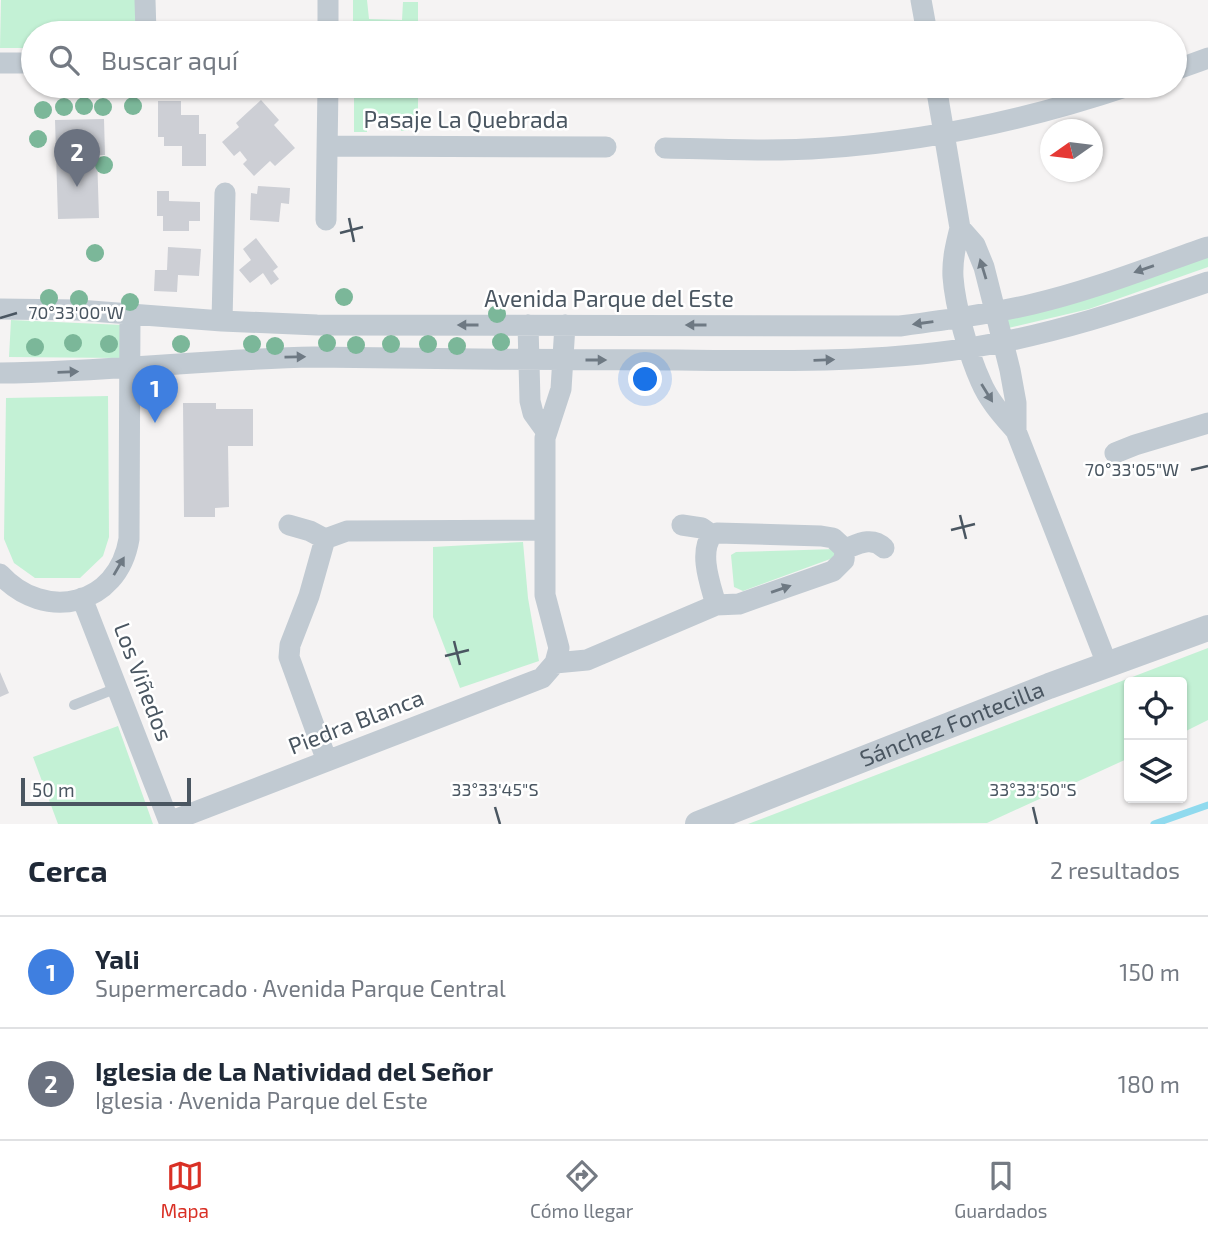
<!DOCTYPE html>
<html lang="es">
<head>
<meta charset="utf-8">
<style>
	body { margin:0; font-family:"Exo 2",sans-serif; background:#f2f2f3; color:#1f2937 }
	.controls { position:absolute; right:21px; bottom:21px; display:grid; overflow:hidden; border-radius:7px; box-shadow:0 2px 5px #0004 }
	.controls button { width:63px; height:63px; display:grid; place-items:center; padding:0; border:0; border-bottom:2px solid #e0e1e3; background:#fff; color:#1f2937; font:35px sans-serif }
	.compass { position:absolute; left:1040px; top:119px; width:63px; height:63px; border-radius:50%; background:#fff; box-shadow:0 2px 5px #0004; rotate:256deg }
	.scale { position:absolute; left:21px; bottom:18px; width:170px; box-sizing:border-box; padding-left:7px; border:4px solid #4a5661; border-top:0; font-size:19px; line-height:24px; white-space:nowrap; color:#4a5661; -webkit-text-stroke:5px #fff; paint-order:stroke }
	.you { position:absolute; left:646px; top:380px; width:24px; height:24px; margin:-18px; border:5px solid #fff; border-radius:50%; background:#1a73e8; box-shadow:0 0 0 10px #1a73e833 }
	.badge { display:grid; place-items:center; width:46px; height:46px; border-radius:50%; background:#d93025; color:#fff; font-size:23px; font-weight:700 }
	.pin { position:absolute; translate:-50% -58px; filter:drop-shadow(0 2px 4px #0008) }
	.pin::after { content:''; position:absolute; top:37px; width:24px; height:21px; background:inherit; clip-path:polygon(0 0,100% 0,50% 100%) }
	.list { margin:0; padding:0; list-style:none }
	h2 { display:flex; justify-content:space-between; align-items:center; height:91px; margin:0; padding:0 28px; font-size:30px }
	h2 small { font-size:23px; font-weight:400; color:#747a83 }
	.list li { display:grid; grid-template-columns:46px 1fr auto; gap:21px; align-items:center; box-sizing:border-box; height:112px; padding:0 28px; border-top:2px solid #e0e1e3 }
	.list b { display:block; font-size:26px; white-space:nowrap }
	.list p { margin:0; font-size:23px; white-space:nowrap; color:#747a83 }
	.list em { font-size:23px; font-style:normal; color:#747a83 }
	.icon { flex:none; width:38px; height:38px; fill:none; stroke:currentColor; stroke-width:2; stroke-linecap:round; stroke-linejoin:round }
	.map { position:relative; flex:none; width:1208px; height:824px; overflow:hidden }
	.search { position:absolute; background:#fff; box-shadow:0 2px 5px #0004; left:21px; right:21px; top:21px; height:77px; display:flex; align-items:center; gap:18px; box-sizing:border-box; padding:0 24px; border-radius:38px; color:#747a83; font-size:26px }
	.sheet { height:315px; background:#fff }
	nav { display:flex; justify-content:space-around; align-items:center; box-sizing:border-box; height:98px; border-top:2px solid #e0e1e3; background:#fff; font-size:19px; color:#747a83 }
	nav a { display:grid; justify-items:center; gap:4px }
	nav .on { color:#d93025 }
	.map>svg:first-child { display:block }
	.green { fill:#c3f1d5 }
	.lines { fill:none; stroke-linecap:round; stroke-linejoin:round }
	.stream { stroke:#90daee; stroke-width:7 }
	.building { fill:#cdcfd5 }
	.service { stroke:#c1cad2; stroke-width:10 }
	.minor { stroke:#c1cad2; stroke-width:21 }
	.tertiary { stroke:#c1cad2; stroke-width:26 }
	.tree { fill:#7bb799 }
	.oneway { fill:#6e7983 }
	.ticks { fill:none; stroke:#4a5661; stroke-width:2.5 }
	.labels { text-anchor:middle; stroke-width:5; stroke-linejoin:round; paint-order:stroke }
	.street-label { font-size:23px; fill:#4a5661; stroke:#fff }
	.ticks-label { font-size:18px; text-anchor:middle; fill:#4a5661; stroke:#fff; stroke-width:5; stroke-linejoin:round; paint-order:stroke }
</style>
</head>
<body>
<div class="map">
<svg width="1208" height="824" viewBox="0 0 1208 824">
	<rect width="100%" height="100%" fill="#f5f3f3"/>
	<path class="green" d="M1 0H137L136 33H33V48H0Z
		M353 0H367L369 19 402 20 403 2H418V33H353Z
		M354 86H418V129L401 131 400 117 367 116V132H354Z
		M1208 257V267L1089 309 1004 329 999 320Z
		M11 320 123 325 124 358 9 357Z
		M108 396 109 537 103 556 80 578H35L14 563 4 539 6 398Z
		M523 542 528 598 539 661 460 688 433 617V547Z
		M837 549 833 558 743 591 734 587 731 555 736 552Z
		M1208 648V720L1182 733V682H1129V758L987 823 748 824Z
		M118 726 153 824H58L33 757Z"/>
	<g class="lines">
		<path class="stream" d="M1154 824 1208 805"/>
	</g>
	<path class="building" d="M261 100 279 120 274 125 295 148 275 166 270 161 254 176 243 164 247 160 240 151 234 156 222 142 239 127 236 123Z
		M158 101H181V115H199V134H206V166H182V146H164V137H158Z
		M104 119 105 155H97L99 218 58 219 55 120Z
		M258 186 290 188 289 204 281 203 279 222 250 220 251 193 257 194Z
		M157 191H169V201L200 202V221H189V231H163V216H157Z
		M256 238 278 267 273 271 279 279 271 285 263 273 250 283 239 270 251 260 243 249Z
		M168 247 201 249 199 276 178 275 177 292 154 291 155 270H167Z
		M183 403H216V409H253V446H228L229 507 215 508V517H184Z
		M0 672 9 693 0 697Z"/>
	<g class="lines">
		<path class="service" d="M74 705 117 688"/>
		<path class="minor" d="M145 0 146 33
			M328 0V33
			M921 0 927 33
			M0 63H33
			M1175 70 1208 58
			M936 86 960 228C956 244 952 260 953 277 955 306 969 356 981 382 989 401 1003 416 1016 431L1107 664
			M327 146 606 147
			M665 148C718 149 772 152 825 148 929 141 1030 119 1128 86
			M326 220 328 86
			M960 228 975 245 984 267 1010 370 1016 403V431
			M0 309 78 310 222 321 317 325 900 326C945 320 990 314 1033 304 1093 290 1150 267 1208 247
			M222 321 225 193
			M528 325 530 401 533 413 546 431
			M0 373C105 372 209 359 314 357 436 359 557 360 679 360 776 361 873 363 969 348 1052 335 1129 309 1208 282
			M1115 453 1135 445 1208 423
			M289 525 310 531 325 539
			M682 525 702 528 712 535
			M712 535 717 533 821 536 833 538 845 549
			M712 535C698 553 711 586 716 605
			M325 539 309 596 290 645 289 657 327 761
			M325 539 347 531 545 530
			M845 549C858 544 872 536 884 548
			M0 574C45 623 118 606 129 539L130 313
			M82 598 170 824
			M555 663 587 660 716 605 739 604 833 571 844 560 845 549
			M169 822 542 678 555 663 559 648 545 595V438L561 389 565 325"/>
		<path class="tertiary" id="s1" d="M698 824 1049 686 1208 628"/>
	</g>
	<g class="tree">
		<circle cx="84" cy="106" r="9"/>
		<circle cx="133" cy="106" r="9"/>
		<circle cx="64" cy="107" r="9"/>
		<circle cx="103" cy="107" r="9"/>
		<circle cx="43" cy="110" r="9"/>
		<circle cx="38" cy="139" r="9"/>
		<circle cx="104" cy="165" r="9"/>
		<circle cx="95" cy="253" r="9"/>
		<circle cx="344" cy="297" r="9"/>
		<circle cx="49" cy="298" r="9"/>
		<circle cx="79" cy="299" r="9"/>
		<circle cx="130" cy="302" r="9"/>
		<circle cx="497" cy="314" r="9"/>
		<circle cx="501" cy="342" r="9"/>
		<circle cx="73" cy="343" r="9"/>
		<circle cx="327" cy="343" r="9"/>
		<circle cx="109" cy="344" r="9"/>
		<circle cx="181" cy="344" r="9"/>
		<circle cx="252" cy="344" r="9"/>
		<circle cx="391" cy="344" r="9"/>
		<circle cx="428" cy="344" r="9"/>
		<circle cx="356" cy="345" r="9"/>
		<circle cx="275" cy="346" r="9"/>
		<circle cx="457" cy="346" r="9"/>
		<circle cx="35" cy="347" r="9"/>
	</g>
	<defs><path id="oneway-solid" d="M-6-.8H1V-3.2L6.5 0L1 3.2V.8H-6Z" transform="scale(1.75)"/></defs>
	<g class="oneway">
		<use href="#oneway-solid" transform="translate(983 269) rotate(-107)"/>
		<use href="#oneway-solid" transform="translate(1144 269) rotate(161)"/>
		<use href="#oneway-solid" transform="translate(923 323) rotate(172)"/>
		<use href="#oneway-solid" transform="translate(468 325) rotate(-180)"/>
		<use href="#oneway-solid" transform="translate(696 325) rotate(-180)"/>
		<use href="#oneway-solid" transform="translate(295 357) rotate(-1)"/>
		<use href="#oneway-solid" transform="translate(596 360)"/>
		<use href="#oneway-solid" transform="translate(824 360) rotate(-2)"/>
		<use href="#oneway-solid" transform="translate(68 372) rotate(-2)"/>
		<use href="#oneway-solid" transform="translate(987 393) rotate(58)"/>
		<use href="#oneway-solid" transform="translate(119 566) rotate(-60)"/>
		<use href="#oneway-solid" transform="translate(781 589) rotate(-19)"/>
	</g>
	<path class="ticks" d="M349 218 354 242M340 233 363 227M0 318 17 313M1191 470 1208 466M960 515 966 539M951 530 975 524M454 641 460 665M445 656 469 650M495 807 500 824M1033 807 1037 824"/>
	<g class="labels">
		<g class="street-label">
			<text x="466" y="128">Pasaje La Quebrada</text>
			<text x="609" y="307">Avenida Parque del Este</text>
			<text transform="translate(143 682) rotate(69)" y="8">Los Viñedos</text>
			<text transform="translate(356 722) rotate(-21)" y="8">Piedra Blanca</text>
			<text dy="8" stroke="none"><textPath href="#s1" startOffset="273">Sánchez Fontecilla</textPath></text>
		</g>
	</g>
	<g class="ticks-label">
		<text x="76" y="319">70°33'00"W</text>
		<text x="1132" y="476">70°33'05"W</text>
		<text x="495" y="796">33°33'45"S</text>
		<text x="1033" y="796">33°33'50"S</text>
	</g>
</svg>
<div class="controls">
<button><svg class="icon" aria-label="locate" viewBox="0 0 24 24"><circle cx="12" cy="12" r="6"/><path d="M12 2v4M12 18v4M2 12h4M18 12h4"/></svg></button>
<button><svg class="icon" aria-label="layers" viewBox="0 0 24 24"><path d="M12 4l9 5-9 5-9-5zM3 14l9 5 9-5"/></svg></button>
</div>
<svg class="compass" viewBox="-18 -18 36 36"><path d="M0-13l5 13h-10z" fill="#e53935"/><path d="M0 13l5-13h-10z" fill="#747a83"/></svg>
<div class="scale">50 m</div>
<div class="you"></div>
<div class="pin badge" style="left:155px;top:423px;background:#3f7fe0">1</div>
<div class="pin badge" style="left:77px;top:187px;background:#6b7280">2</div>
<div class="search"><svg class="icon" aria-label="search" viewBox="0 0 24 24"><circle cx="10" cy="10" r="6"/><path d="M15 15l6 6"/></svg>Buscar aquí</div>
</div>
<section class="sheet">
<h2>Cerca<small>2 resultados</small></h2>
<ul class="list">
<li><span class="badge" style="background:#3f7fe0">1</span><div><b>Yali</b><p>Supermercado · Avenida Parque Central</p></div><em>150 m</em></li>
<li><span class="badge" style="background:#6b7280">2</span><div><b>Iglesia de La Natividad del Señor</b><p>Iglesia · Avenida Parque del Este</p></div><em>180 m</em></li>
</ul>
</section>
<nav>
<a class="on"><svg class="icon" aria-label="map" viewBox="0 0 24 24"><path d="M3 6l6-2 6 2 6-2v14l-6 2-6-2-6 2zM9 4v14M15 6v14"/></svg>Mapa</a>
<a><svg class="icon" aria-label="directions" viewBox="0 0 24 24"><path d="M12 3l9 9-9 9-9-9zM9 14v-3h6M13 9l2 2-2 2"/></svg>Cómo llegar</a>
<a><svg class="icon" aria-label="saved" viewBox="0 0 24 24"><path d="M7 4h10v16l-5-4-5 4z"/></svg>Guardados</a>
</nav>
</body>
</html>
